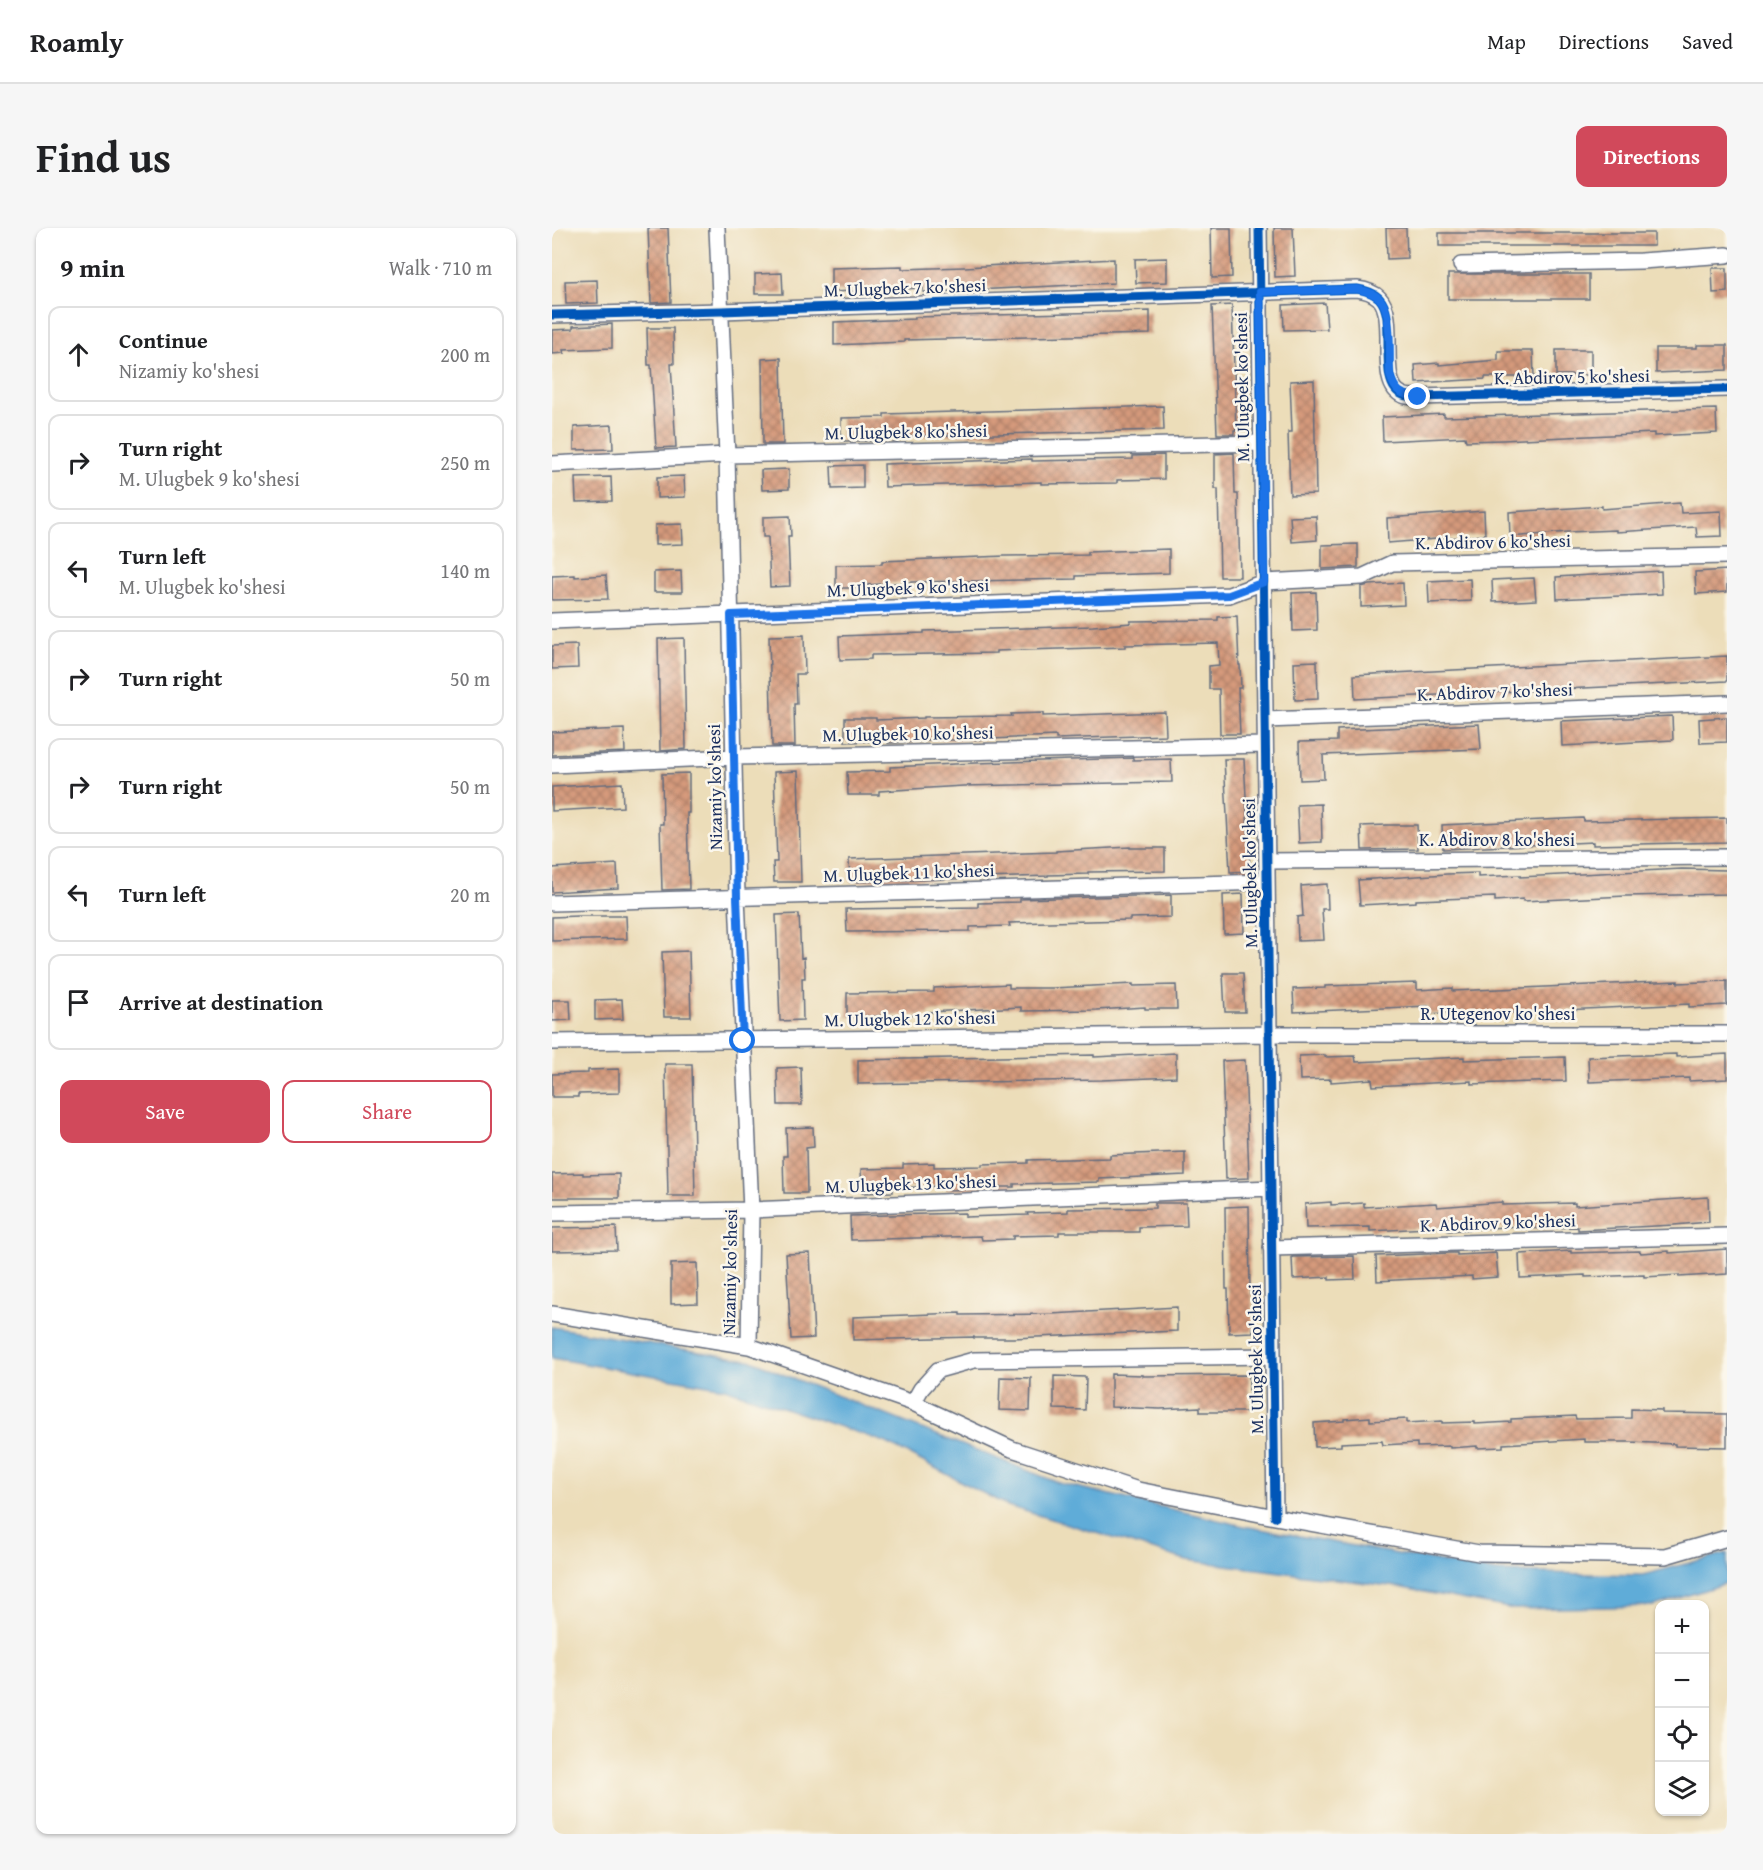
<!DOCTYPE html>
<html lang="en">
<head>
<meta charset="utf-8">
<style>
	body { margin:0; font-family:"Gentium Book Plus",serif; background:#f6f6f6; color:#202124 }
	.controls { position:absolute; right:18px; bottom:18px; display:grid; overflow:hidden; border-radius:12px; box-shadow:0 2px 4px #0004 }
	.controls button { width:54px; height:54px; display:grid; place-items:center; padding:0; border:0; border-bottom:2px solid #e0e0e0; background:#fff; color:#202124; font:30px sans-serif }
	.stop { position:absolute; width:18px; height:18px; margin:-14px; border:4px solid #1a73e8; border-radius:50%; background:#fff }
	.stop.end { background:#1a73e8; border-color:#fff; box-shadow:0 2px 6px #0008 }
	.list { margin:0; padding:0; list-style:none }
	h2 { display:flex; justify-content:space-between; align-items:center; height:78px; margin:0; padding:0 24px; font-size:26px }
	h2 small { font-size:20px; font-weight:400; color:#757577 }
	.list li { display:grid; grid-template-columns:39px 1fr auto; gap:18px; align-items:center; box-sizing:border-box; height:96px; margin:0 12px 12px; padding:0 12px; border:2px solid #e0e0e0; border-radius:12px }
	.list b { display:block; font-size:22px; white-space:nowrap }
	.list p { margin:0; font-size:20px; white-space:nowrap; color:#757577 }
	.list em { font-size:20px; font-style:normal; color:#757577 }
	.actions { display:flex; gap:12px; padding:18px 24px }
	.actions a { flex:1; padding:14px 0; border:2px solid #d1495b; border-radius:12px; text-align:center; font-size:21px; color:#d1495b }
	.actions .main { background:#d1495b; color:#fff }
	.icon { flex:none; width:33px; height:33px; fill:none; stroke:currentColor; stroke-width:2; stroke-linecap:round; stroke-linejoin:round }
	.map { position:relative; flex:none; width:1175px; height:1606px; overflow:hidden; border-radius:12px }
	header { display:flex; align-items:center; gap:36px; box-sizing:border-box; height:84px; padding:0 30px; background:#fff; border-bottom:2px solid #e0e0e0 }
	header strong { font-size:28px }
	nav { display:flex; gap:33px; margin-inline-start:auto; font-size:21px }
	.intro { display:flex; align-items:center; justify-content:space-between; box-sizing:border-box; height:144px; padding:0 36px }
	h1 { margin:0; font-size:42px }
	.button { padding:15px 27px; border-radius:12px; background:#d1495b; color:#fff; font-size:21px; font-weight:700 }
	main { display:flex; gap:36px; padding:0 36px }
	aside { flex:1; background:#fff; border-radius:12px; box-shadow:0 2px 4px #0004 }
	.map>svg:first-child { display:block }
	.water { fill:#5facd8; stroke:#3d6e9b; stroke-width:1.5 }
	.building { fill:url(#building-cross-hatch) }
	.lines { fill:none; stroke-linecap:round; stroke-linejoin:round }
	.street-casing { stroke:#646c7e; stroke-width:18 }
	.street { stroke:#fff; stroke-width:15 }
	.cycleway-casing { stroke:#fbf7ec; stroke-width:13 }
	.cycleway { stroke:#0057b8; stroke-width:9 }
	.route { stroke:#1a73e8; stroke-width:8 }
	.labels { text-anchor:middle; stroke-width:5; stroke-linejoin:round; paint-order:stroke }
	.street-label { font-size:18px; fill:#1b2f5e; stroke:#fbf7ec }
</style>
</head>
<body>
<header>
<strong>Roamly</strong>
<nav><a>Map</a><a>Directions</a><a>Saved</a></nav>
</header>
<div class="intro"><h1>Find us</h1><a class="button">Directions</a></div>
<main>
<aside>
<h2>9 min<small>Walk · 710 m</small></h2>
<ul class="list">
<li><svg class="icon" aria-label="ahead" viewBox="0 0 24 24"><path d="M12 20V5M6 11l6-6 6 6"/></svg><div><b>Continue</b><p>Nizamiy ko'shesi</p></div><em>200 m</em></li>
<li><svg class="icon" aria-label="right" viewBox="0 0 24 24"><path d="M7 20v-9h11M14 6l5 5-5 5"/></svg><div><b>Turn right</b><p>M. Ulugbek 9 ko'shesi</p></div><em>250 m</em></li>
<li><svg class="icon" aria-label="left" viewBox="0 0 24 24"><path d="M17 20v-9H6M10 6l-5 5 5 5"/></svg><div><b>Turn left</b><p>M. Ulugbek ko'shesi</p></div><em>140 m</em></li>
<li><svg class="icon" aria-label="right" viewBox="0 0 24 24"><path d="M7 20v-9h11M14 6l5 5-5 5"/></svg><div><b>Turn right</b></div><em>50 m</em></li>
<li><svg class="icon" aria-label="right" viewBox="0 0 24 24"><path d="M7 20v-9h11M14 6l5 5-5 5"/></svg><div><b>Turn right</b></div><em>50 m</em></li>
<li><svg class="icon" aria-label="left" viewBox="0 0 24 24"><path d="M17 20v-9H6M10 6l-5 5 5 5"/></svg><div><b>Turn left</b></div><em>20 m</em></li>
<li><svg class="icon" aria-label="arrive" viewBox="0 0 24 24"><path d="M6 21V4h12l-3 4 3 4H6"/></svg><div><b>Arrive at destination</b></div></li>
</ul>
<div class="actions"><a class="main">Save</a><a>Share</a></div>
</aside>
<div class="map">
<svg width="1175" height="1606" viewBox="0 0 1175 1606">
	<defs>
		<pattern id="building-cross-hatch" width="8" height="8" patternUnits="userSpaceOnUse" patternTransform="scale(1.5)"><rect width="8" height="8" fill="#d59a7b"/><path d="M0 0l8 8M0 8l8-8" fill="none" stroke="#ac7e68"/></pattern>
	</defs>
	<rect width="100%" height="100%" fill="#fbf7ec"/>
	<filter id="ink" filterUnits="userSpaceOnUse"><feTurbulence type="fractalNoise" baseFrequency=".0167" numOctaves="2"/><feDisplacementMap in="SourceGraphic" scale="12" xChannelSelector="R" yChannelSelector="G"/><feConvolveMatrix kernelMatrix="1 2 1 2 8 2 1 2 1" color-interpolation-filters="sRGB"/></filter>
	<filter id="wash" filterUnits="userSpaceOnUse"><feTurbulence type="fractalNoise" baseFrequency=".008" numOctaves="4" result="noise"/><feDisplacementMap in="SourceGraphic" scale="24" xChannelSelector="R" yChannelSelector="G"/><feGaussianBlur stdDeviation="1.35" result="paint"/><feColorMatrix in="noise" values="0 0 0 0 0 0 0 0 0 0 0 0 0 0 0 0 0 1.4 0 .05"/><feComposite in="paint" operator="in"/></filter>
	<g filter="url(#wash)">
		<rect width="100%" height="100%" fill="#ecddb9"/>
		<path class="water" d="M0 1099 202 1133 230 1146 507 1255 692 1298 945 1344 1091 1347 1175 1325V1355L1102 1378 962 1381 846 1359 634 1332 456 1278 333 1214 173 1160 0 1130Z"/>
		<g id="blocks">
			<path class="building" d="M96 0H116L119 74 99 75Z
				M659 0H679L680 49 660 50Z
				M722 0H741L743 48 723 49Z
				M834 0H854L855 30 835 31Z
				M887 5H1102V18H887Z
				M615 30V54L584 55 583 31Z
				M562 31V55L403 63 371 64V60L279 64V40L350 38V41L413 39Z
				M1160 40H1175V64L1161 65Z
				M230 45 231 66H203V46Z
				M896 46H1037V71H896Z
				M45 52 46 75 14 76 13 53Z
				M773 75 775 101 732 102 731 77Z
				M680 77 684 202H682V206H665L660 78Z
				M598 83V106L352 112V114L282 117V94L363 91V89Z
				M60 96V120L11 122 12 125 0 126V102L21 101V98Z
				M95 100H121L122 136H119L124 219 104 220 99 137H96Z
				M1145 117H1175V142L1104 145V120H1145Z
				M1004 122H1039V147H1004Z
				M946 123H981L982 149H933V151L864 155 863 137 887 135V137L946 132Z
				M229 130 231 216H211L210 131Z
				M762 152 764 266 738 267 736 204H740L738 153Z
				M611 178 612 202 321 209V213H289V190L332 189V186Z
				M1164 181 1165 205 1102 208V205L951 212 914 213 913 209 831 213 830 189 892 186V189Z
				M60 197 61 221 22 222V199Z
				M682 225 683 266H686L688 349H668L666 261H663V226Z
				M612 227V251L565 252V255L489 256V254L333 259 332 236 480 231V233L581 231V228Z
				M311 237V260L280 261 279 238Z
				M237 241V261L210 262 209 242Z
				M132 248 133 269 105 270V249Z
				M59 249 60 273 24 274 23 250Z
				M1128 275 1129 285 1169 283 1170 308 1145 309 1144 299 1064 304V302L1016 304 958 309 957 284 1050 278V281Z
				M932 283 933 307 836 315 835 290Z
				M238 288 239 308H236L238 358 218 359 216 309H211V289Z
				M764 288 765 312 740 314 738 289Z
				M130 296 131 316 103 317V297Z
				M806 316V339L770 341V317Z
				M617 321V345L524 348V351L361 354 315 357 316 360H284V337L330 336V333L453 328 536 327V324Z
				M1175 342V364L1144 366 1143 344Z
				M129 343 130 364H102V344Z
				M1109 343 1110 366 1005 371 1004 349Z
				M23 347V349L54 347 56 371 0 372V348Z
				M982 350 984 372 941 374 940 352Z
				M918 351 919 373 877 375 876 353Z
				M851 355 852 377 809 379V359L817 357Z
				M764 364 765 402 741 403 740 365Z
				M685 388 687 437H688L689 460H686L688 506H668L667 461H657V438L667 437 666 415 573 417V419L444 423V425L319 427V431L288 432 287 408 372 405V403L541 398 579 395 578 393 666 392V389Z
				M252 407 253 446H244L245 476H242L243 518H220L217 408Z
				M132 410 134 521 108 523 106 411Z
				M25 417 26 440 0 441V418Z
				M1175 428V453L803 471 802 447Z
				M765 433 766 471 743 472 742 434Z
				M613 484 614 507 504 511V508L415 512H367V514L336 515V513L293 514V490H324V492L372 490V489L460 488 459 486 491 485V488Z
				M1120 488 1121 512 1010 518 1009 493Z
				M1175 489V514L1148 515 1147 491Z
				M927 496 929 521 771 527 772 551 748 552 747 514 785 513V502Z
				M72 501 73 524 0 527V504Z
				M581 530V532L619 531 620 554 411 558 327 563V567H296L295 544 338 543V539L424 535Z
				M672 531H692L698 643 678 644Z
				M246 543 249 654H222L221 634H225L222 544Z
				M137 545V585H135L137 661 110 662 108 596H111L110 546Z
				M70 555 71 579 0 583V559Z
				M769 576 770 614 747 615 745 577Z
				M1031 590 1032 593 1175 590V614L1041 617V614L891 621 890 597Z
				M835 597H865L866 621 810 622 809 598Z
				M578 619V620H613V643L536 644V646L496 647V648L298 654 297 631 504 624V623Z
				M65 636 66 660 0 664V640Z
				M1130 641 1175 642V666L1074 668 971 673V671L943 673V669L864 672V674L808 677 806 652 895 646 926 645V649L968 647V649Z
				M775 656 776 681H770L772 712 746 713 745 689 751 688 749 658Z
				M691 666 692 705 672 706 671 667Z
				M619 667V689L578 690V692L457 695 458 698 418 699V703L295 704 294 681 426 679V675L468 674V671Z
				M247 686 249 730 252 729 253 750H250L251 792 228 793 224 687Z
				M26 688H74L75 711 0 713V689Z
				M137 723 139 789H112L110 724Z
				M671 745H691L693 784H673Z
				M1126 753V755L1175 753V777L1137 779V776L908 787V784L876 786V778L742 784 741 761 773 760V758L865 755V762L901 760V763Z
				M457 756V760H500L581 756V758L624 757 625 781H593V779L544 782 469 783V779L377 784V787L295 789V765L382 764V760Z
				M70 771 71 791 43 792V772Z
				M0 772H18L19 792 0 793Z
				M624 825V849L550 852 306 856V832L542 827V829Z
				M1124 826V829L1175 826V851L1137 853V850L1037 854 1036 829Z
				M773 827V829L803 828 804 834 912 829V832L1013 829 1014 853 919 856V853L821 858 820 851 779 854V851L748 852 747 828Z
				M693 832 697 950 674 951 670 833Z
				M113 836H140L143 968H116Z
				M249 839 250 877H226L225 840Z
				M67 841V865L26 866V869H0V846L36 845V842Z
				M261 899 262 919 254 920 255 965H232L231 928H235L234 900Z
				M633 924V947L547 951V954L462 956V959H425V961L394 962V958L341 960V964L310 965 309 941 351 940V936L382 935V939L430 938V936L476 935V932L558 930V927Z
				M31 945V947L67 946V970H0V946Z
				M1156 969 1157 994 1122 997 1026 1002V999L967 1001V998L896 1003V999L818 1003V999L754 1000 753 976 779 974V977L812 975V979L884 975 885 979 950 974V977L1023 975V978Z
				M603 975H634L635 998 587 999V1004H507V1007L461 1008V1011L430 1012 429 1008 299 1012 298 988 413 985V989L476 987 475 985 516 984V981L603 980Z
				M697 978 698 1066H700L701 1104 677 1105 676 1061H674L673 979Z
				M64 999 65 1022 0 1023V1000Z
				M1175 1021V1046L1127 1049V1047L1092 1049V1047L1033 1049V1047L968 1050 967 1026 1019 1023V1025L1088 1023 1089 1025 1117 1023V1025Z
				M258 1025 262 1110 239 1111 234 1026Z
				M898 1025H905V1027L944 1025 946 1049 920 1051V1048L825 1053 824 1028Z
				M802 1028 803 1051 777 1052V1049L741 1051 740 1029Z
				M145 1035 146 1075 119 1076V1036Z
				M625 1079V1103L461 1110H422V1109L301 1112V1089L408 1085V1087L499 1086Z
				M559 1146 590 1147V1148L697 1147V1184H648V1179L608 1181 559 1179Z
				M502 1148 534 1149 533 1182 502 1181Z
				M448 1149 479 1150 478 1183 447 1182Z
				M1079 1181 1110 1182V1185L1175 1186V1219L1123 1218V1216L1078 1214H1032V1211L951 1216V1219L925 1220V1218L898 1220V1218L865 1219V1215L831 1217 830 1213 789 1215V1218L763 1219 762 1195 792 1193V1191L818 1189V1193L855 1191V1195L890 1193V1195L923 1194V1196L959 1194V1191L1023 1188 1024 1191 1079 1190Z"/>
		</g>
	</g>
	<g filter="url(#ink)">
		<use href="#blocks" fill-opacity="0" stroke="#646c7e" stroke-width="1.5"/>
		<g class="lines">
			<defs>
				<path id="street" d="M165 0 175 227 185 669 199 982 197 1118
					M707 0 723 1289
					M909 37 1089 33 1175 27
					M0 87 170 83 805 61C813 62 821 64 827 70 847 90 823 157 851 167 855 169 861 169 866 169L1175 161
					M0 236 175 227 710 215
					M0 393 677 367 712 354 810 349 840 335 1175 328
					M713 492 1175 475
					M0 537 182 529 713 517
					M715 633 1175 629
					M0 675 715 654
					M0 814 717 806H1175
					M0 985 199 982 719 960
					M719 1020 1175 1008
					M0 1086 197 1118 361 1175 460 1221 586 1262 723 1289 927 1325 1113 1328 1175 1310
					M361 1175 369 1161 386 1142 422 1132 721 1128"/>
			</defs>
			<use href="#street" class="street-casing"/>
			<use href="#street" class="street"/>
			<defs>
				<path id="cycleway" d="M707 0 723 1289
					M0 87 170 83 805 61C813 62 821 64 827 70 847 90 823 157 851 167 855 169 861 169 866 169L1175 161"/>
			</defs>
			<use href="#cycleway" class="cycleway-casing"/>
			<use href="#cycleway" class="cycleway"/>
		</g>
	</g>
	<g class="lines" filter="url(#ink)">
		<path class="route" d="M191 813 185 669 179 387 677 367 712 354 708 64 805 61C813 63 820 64 827 70 841 83 837 128 838 147 843 164 849 167 866 169"/>
	</g>
	<g class="labels">
		<g class="street-label">
			<text transform="translate(353 60) rotate(-2)" y="6">M. Ulugbek 7 ko'shesi</text>
			<text transform="translate(1020 149) rotate(-1)" y="6">K. Abdirov 5 ko'shesi</text>
			<text transform="translate(690 159) rotate(-91)" y="6">M. Ulugbek ko'shesi</text>
			<text transform="translate(354 204) rotate(-1)" y="6">M. Ulugbek 8 ko'shesi</text>
			<text transform="translate(941 314) rotate(-1)" y="6">K. Abdirov 6 ko'shesi</text>
			<text transform="translate(356 360) rotate(-2)" y="6">M. Ulugbek 9 ko'shesi</text>
			<text transform="translate(943 464) rotate(-2)" y="6">K. Abdirov 7 ko'shesi</text>
			<text transform="translate(356 506) rotate(-1)" y="6">M. Ulugbek 10 ko'shesi</text>
			<text transform="translate(163 559) rotate(-91)" y="6">Nizamiy ko'shesi</text>
			<text x="945" y="618">K. Abdirov 8 ko'shesi</text>
			<text transform="translate(357 645) rotate(-2)" y="6">M. Ulugbek 11 ko'shesi</text>
			<text transform="translate(698 645) rotate(-91)" y="6">M. Ulugbek ko'shesi</text>
			<text x="946" y="792">R. Utegenov ko'shesi</text>
			<text transform="translate(358 791) rotate(-1)" y="6">M. Ulugbek 12 ko'shesi</text>
			<text transform="translate(359 956) rotate(-2)" y="6">M. Ulugbek 13 ko'shesi</text>
			<text transform="translate(946 995) rotate(-2)" y="6">K. Abdirov 9 ko'shesi</text>
			<text transform="translate(178 1044) rotate(-89)" y="6">Nizamiy ko'shesi</text>
			<text transform="translate(704 1131) rotate(-91)" y="6">M. Ulugbek ko'shesi</text>
		</g>
	</g>
</svg>
<div class="controls">
<button>+</button>
<button>−</button>
<button><svg class="icon" aria-label="locate" viewBox="0 0 24 24"><circle cx="12" cy="12" r="6"/><path d="M12 2v4M12 18v4M2 12h4M18 12h4"/></svg></button>
<button><svg class="icon" aria-label="layers" viewBox="0 0 24 24"><path d="M12 4l9 5-9 5-9-5zM3 14l9 5 9-5"/></svg></button>
</div>
<div class="stop" style="left:191px;top:813px"></div>
<div class="stop end" style="left:866px;top:169px"></div>
</div>
</main>
</body>
</html>
